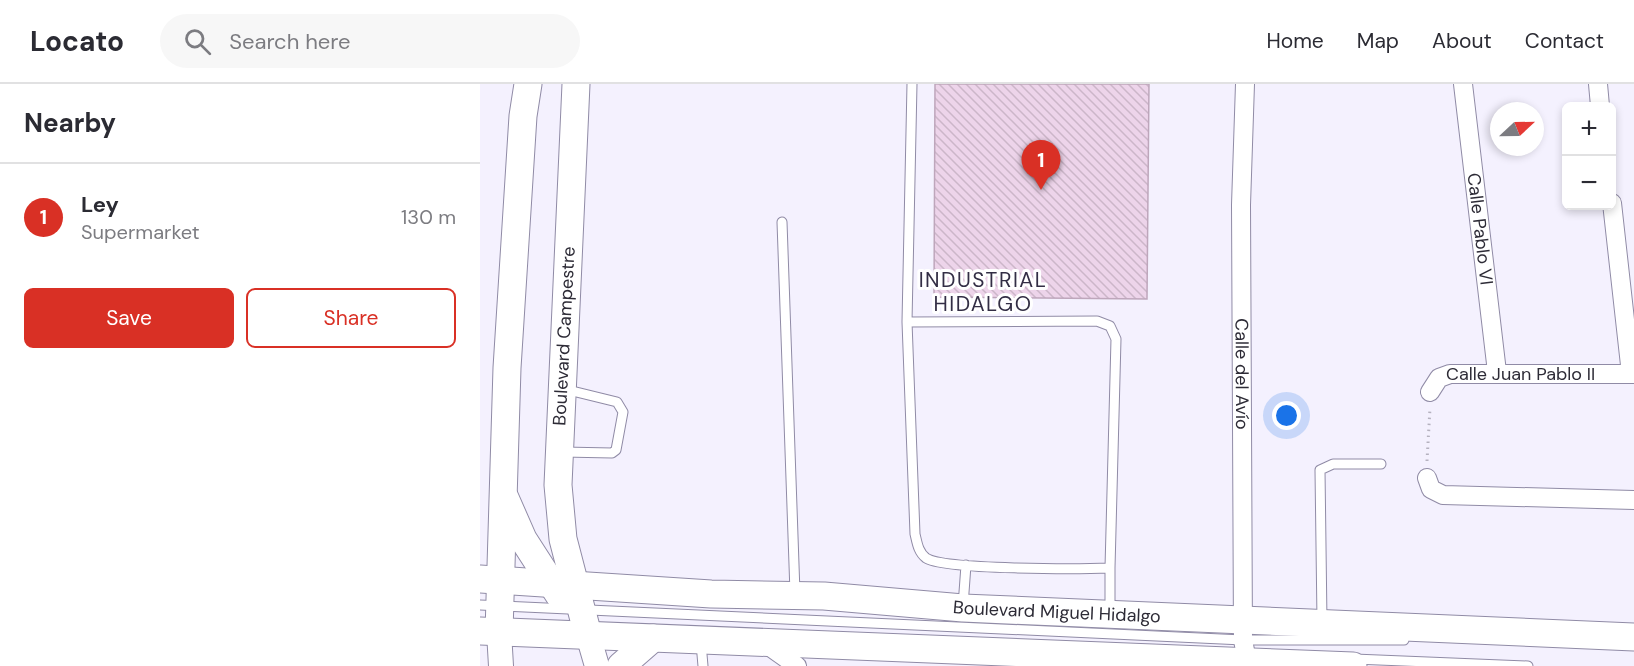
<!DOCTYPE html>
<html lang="en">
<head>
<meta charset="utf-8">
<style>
	body { margin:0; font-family:"DM Sans",sans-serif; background:#f7f7f7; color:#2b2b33 }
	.controls { position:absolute; right:18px; top:18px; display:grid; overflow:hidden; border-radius:9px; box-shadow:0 3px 9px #0003 }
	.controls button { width:54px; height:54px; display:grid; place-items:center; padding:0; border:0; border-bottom:2px solid #e1e1e2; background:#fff; color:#2b2b33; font:30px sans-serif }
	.compass { position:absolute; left:1010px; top:18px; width:54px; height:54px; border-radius:50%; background:#fff; box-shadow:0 3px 9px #0003; rotate:68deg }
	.you { position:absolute; left:807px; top:332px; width:21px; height:21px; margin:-15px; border:4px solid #fff; border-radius:50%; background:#1a73e8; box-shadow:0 0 0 9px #1a73e833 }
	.badge { display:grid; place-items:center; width:39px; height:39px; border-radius:50%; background:#d93025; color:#fff; font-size:20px; font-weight:700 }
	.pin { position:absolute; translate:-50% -50px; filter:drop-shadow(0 2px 3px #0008) }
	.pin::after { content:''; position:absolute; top:32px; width:21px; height:18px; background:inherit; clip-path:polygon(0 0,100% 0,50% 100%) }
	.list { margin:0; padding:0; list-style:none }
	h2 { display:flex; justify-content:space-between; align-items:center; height:78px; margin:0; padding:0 24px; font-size:26px }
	h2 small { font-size:20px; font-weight:400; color:#7c7c81 }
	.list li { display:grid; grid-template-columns:39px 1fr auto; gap:18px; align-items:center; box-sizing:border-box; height:108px; padding:0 24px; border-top:2px solid #e1e1e2 }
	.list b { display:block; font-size:22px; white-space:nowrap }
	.list p { margin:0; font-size:20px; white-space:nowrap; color:#7c7c81 }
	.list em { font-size:20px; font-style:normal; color:#7c7c81 }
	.actions { display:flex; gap:12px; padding:18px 24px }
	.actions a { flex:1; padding:14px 0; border:2px solid #d93025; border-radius:9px; text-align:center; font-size:21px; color:#d93025 }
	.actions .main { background:#d93025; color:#fff }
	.icon { flex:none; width:33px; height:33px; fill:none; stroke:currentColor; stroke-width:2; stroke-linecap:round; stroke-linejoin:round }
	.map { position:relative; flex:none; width:1154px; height:582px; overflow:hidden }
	header { display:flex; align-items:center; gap:36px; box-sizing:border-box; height:84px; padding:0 30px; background:#fff; border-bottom:2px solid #e1e1e2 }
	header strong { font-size:28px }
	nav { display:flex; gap:33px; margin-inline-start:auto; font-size:21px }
	.search { width:420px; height:54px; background:#f7f7f7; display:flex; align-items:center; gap:15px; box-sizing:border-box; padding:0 21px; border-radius:33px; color:#7c7c81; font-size:22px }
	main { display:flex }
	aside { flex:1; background:#fff }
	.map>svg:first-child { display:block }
	.building { fill:url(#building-back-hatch); stroke:#bea6bb; stroke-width:1.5 }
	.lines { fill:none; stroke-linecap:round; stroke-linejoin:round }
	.service-casing { stroke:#908ba6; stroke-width:11 }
	.minor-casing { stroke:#908ba6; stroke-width:20 }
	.tertiary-casing { stroke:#908ba6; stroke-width:26 }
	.secondary-casing { stroke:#908ba6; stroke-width:29 }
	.path { stroke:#b5b2bf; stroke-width:3; stroke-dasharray:1.5 4.5; stroke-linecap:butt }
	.service { stroke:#fff; stroke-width:9 }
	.minor { stroke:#fff; stroke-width:18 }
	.tertiary { stroke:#fff; stroke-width:24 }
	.secondary { stroke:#fff; stroke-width:27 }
	.labels { text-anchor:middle; stroke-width:6; stroke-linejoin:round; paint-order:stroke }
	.street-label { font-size:18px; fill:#2d2b36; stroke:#fff }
	.quarter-label { font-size:21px; letter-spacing:1.5px; fill:#332e45; stroke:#fff }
</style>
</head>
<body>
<header>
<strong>Locato</strong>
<div class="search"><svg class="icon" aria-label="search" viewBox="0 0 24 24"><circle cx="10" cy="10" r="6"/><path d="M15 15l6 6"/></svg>Search here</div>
<nav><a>Home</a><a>Map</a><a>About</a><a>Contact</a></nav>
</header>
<main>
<aside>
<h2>Nearby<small></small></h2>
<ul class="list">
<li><span class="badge">1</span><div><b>Ley</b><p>Supermarket</p></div><em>130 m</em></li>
</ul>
<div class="actions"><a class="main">Save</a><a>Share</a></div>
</aside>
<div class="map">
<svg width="1154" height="582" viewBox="0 0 1154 582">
	<defs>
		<pattern id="building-back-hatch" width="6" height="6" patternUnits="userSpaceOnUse" patternTransform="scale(1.5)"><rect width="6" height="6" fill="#edd4ea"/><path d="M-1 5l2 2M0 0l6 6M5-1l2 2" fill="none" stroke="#ccb6c9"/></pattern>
	</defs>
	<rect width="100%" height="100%" fill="#f4f1fe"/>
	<path class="building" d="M455 0H669L667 215 454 213Z"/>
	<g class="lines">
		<defs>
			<path id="service" d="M302 138 315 509
				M427 238 617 237 630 242 636 255 630 484C603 485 463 486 446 474 438 468 437 458 435 450L427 238 432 0
				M83 368 132 369 136 366 143 328 137 318 84 305
				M0 521 763 556H924
				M483 522 486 481
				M630 527V484
				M842 537 840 386 853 380H901
				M221 559 223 582
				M874 575 1048 582"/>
			<g id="minor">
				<path id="s1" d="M765 0 761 121 763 556 768 582"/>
				<path id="s2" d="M983 0 1017 288"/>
				<path d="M1118 0 1120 22"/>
				<path d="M1132 119 1151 290"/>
				<path id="s3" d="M950 308 959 294 970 290H1154"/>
				<path d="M947 394 951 405 963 411 1154 416"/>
				<path d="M283 558 317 582"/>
			</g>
			<path id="tertiary" d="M19 548 21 582
				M108 551 117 582"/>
			<g id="secondary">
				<path d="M96 0 78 401 83 455 108 551"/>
				<path d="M25 414 43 455 79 511"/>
				<path id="s4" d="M0 495 231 510 344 512 483 524 1154 553"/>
				<path d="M0 547 873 582"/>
				<path d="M19 548 27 284 43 32 48 0"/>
				<path d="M141 582 173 554"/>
			</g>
		</defs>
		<use href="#service" class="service-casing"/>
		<use href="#minor" class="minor-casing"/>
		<use href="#tertiary" class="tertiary-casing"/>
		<use href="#secondary" class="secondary-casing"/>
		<path class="path" d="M947 377 950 324"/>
		<use href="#service" class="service"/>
		<use href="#minor" class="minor"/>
		<use href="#tertiary" class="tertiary"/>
		<use href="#secondary" class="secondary"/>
	</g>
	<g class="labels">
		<g class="street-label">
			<text dy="6" stroke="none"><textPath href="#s2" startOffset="146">Calle Pablo VI</textPath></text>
			<text transform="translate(84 252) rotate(-87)" y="6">Boulevard Campestre</text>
			<text dy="6" stroke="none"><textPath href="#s1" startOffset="290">Calle del Avío</textPath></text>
			<text dy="6" stroke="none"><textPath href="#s3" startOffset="99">Calle Juan Pablo II</textPath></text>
			<text dy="6" stroke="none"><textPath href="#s4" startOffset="578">Boulevard Miguel Hidalgo</textPath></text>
		</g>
		<g class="quarter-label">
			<text x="503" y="203">INDUSTRIAL<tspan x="503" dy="24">HIDALGO</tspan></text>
		</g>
	</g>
</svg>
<div class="controls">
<button>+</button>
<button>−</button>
</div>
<svg class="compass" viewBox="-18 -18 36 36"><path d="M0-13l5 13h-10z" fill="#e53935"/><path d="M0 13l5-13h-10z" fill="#7c7c81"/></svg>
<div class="you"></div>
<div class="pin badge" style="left:561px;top:106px">1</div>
</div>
</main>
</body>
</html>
